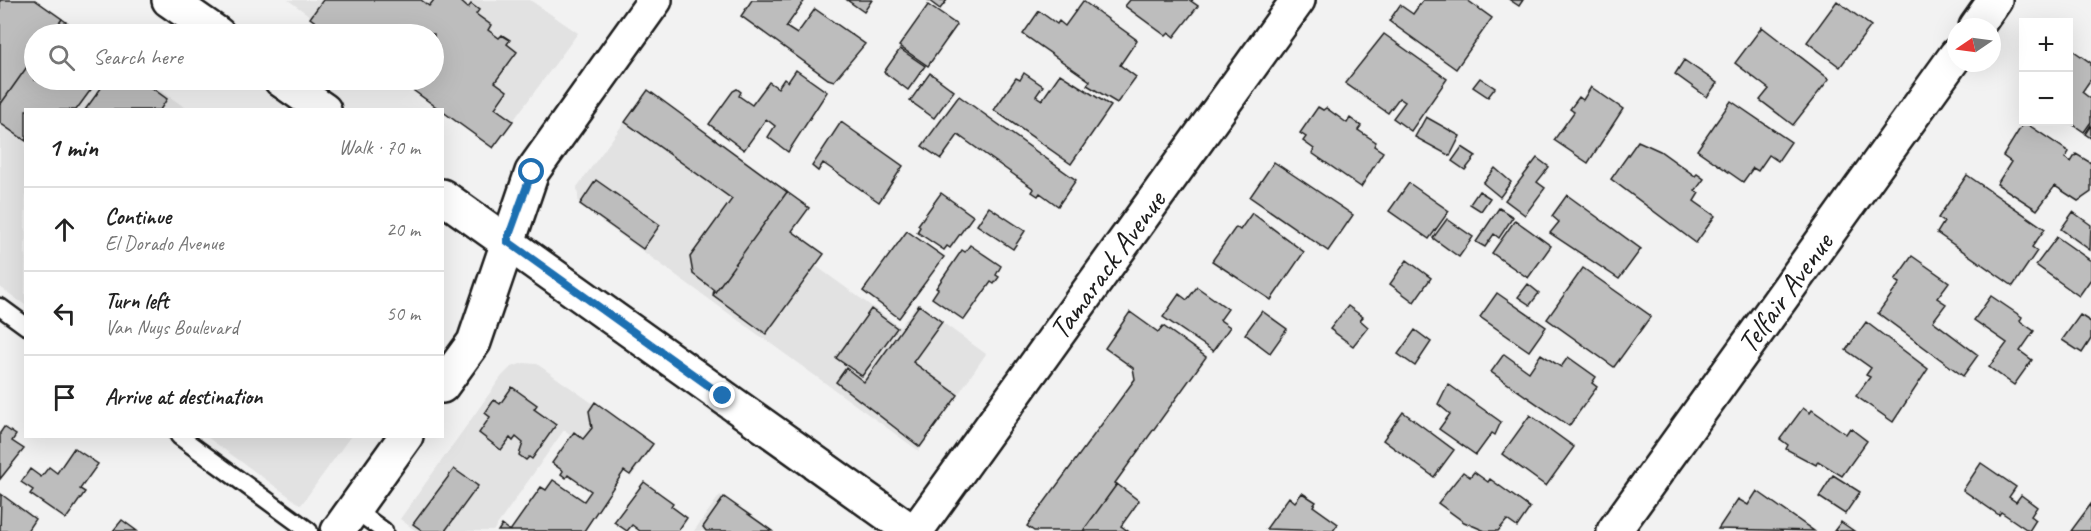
<!DOCTYPE html>
<html lang="en">
<head>
<meta charset="utf-8">
<style>
	body { margin:0; font-family:Caveat,sans-serif; background:#f6f6f6; color:#222 }
	.controls { position:absolute; right:18px; top:18px; display:grid; overflow:hidden; border-radius:0px; box-shadow:0 6px 24px #0002 }
	.controls button { width:54px; height:54px; display:grid; place-items:center; padding:0; border:0; border-bottom:2px solid #e0e0e0; background:#fff; color:#222; font:30px sans-serif }
	.compass { position:absolute; left:1947px; top:18px; width:54px; height:54px; border-radius:50%; background:#fff; box-shadow:0 6px 24px #0002; rotate:257deg }
	.stop { position:absolute; width:18px; height:18px; margin:-14px; border:4px solid #1f6fb2; border-radius:50%; background:#fff }
	.stop.end { background:#1f6fb2; border-color:#fff; box-shadow:0 2px 6px #0008 }
	.list { margin:0; padding:0; list-style:none }
	h2 { display:flex; justify-content:space-between; align-items:center; height:78px; margin:0; padding:0 24px; font-size:26px }
	h2 small { font-size:20px; font-weight:400; color:#767676 }
	.list li { display:grid; grid-template-columns:39px 1fr auto; gap:18px; align-items:center; box-sizing:border-box; height:84px; padding:0 24px; border-top:2px solid #e0e0e0 }
	.list b { display:block; font-size:22px; white-space:nowrap }
	.list p { margin:0; font-size:20px; white-space:nowrap; color:#767676 }
	.list em { font-size:20px; font-style:normal; color:#767676 }
	.icon { flex:none; width:33px; height:33px; fill:none; stroke:currentColor; stroke-width:2; stroke-linecap:round; stroke-linejoin:round }
	.map { position:relative; flex:none; width:2091px; height:531px; overflow:hidden }
	.search { position:absolute; background:#fff; box-shadow:0 6px 24px #0002; left:24px; top:24px; width:420px; height:66px; display:flex; align-items:center; gap:15px; box-sizing:border-box; padding:0 21px; border-radius:33px; color:#767676; font-size:22px }
	.panel { position:absolute; background:#fff; box-shadow:0 6px 24px #0002; left:24px; top:108px; width:420px; height:330px; border-radius:0px }
	.map>svg:first-child { display:block }
	.built { fill:#e2e2e2 }
	.building { fill:#bdbdbd; stroke:#1c1c1c; stroke-width:1.5 }
	.lines { fill:none; stroke-linecap:round; stroke-linejoin:round }
	.lane-casing { stroke:#1c1c1c; stroke-width:21 }
	.street-casing { stroke:#1c1c1c; stroke-width:38 }
	.primary-casing { stroke:#1c1c1c; stroke-width:38 }
	.lane { stroke:#fff; stroke-width:16 }
	.street { stroke:#fff; stroke-width:33 }
	.primary { stroke:#fff; stroke-width:33 }
	.route { stroke:#1f6fb2; stroke-width:8 }
	.labels { text-anchor:middle; stroke-width:5; stroke-linejoin:round; paint-order:stroke }
	.street-label { font-size:30px; fill:#1c1c1c; stroke:#fff }
</style>
</head>
<body>
<div class="map">
<svg width="2091" height="531" viewBox="0 0 2091 531">
	<rect width="100%" height="100%" fill="#f2f2f2"/>
	<filter id="ink" filterUnits="userSpaceOnUse"><feTurbulence type="fractalNoise" baseFrequency=".0167" numOctaves="2"/><feDisplacementMap in="SourceGraphic" scale="12" xChannelSelector="R" yChannelSelector="G"/><feConvolveMatrix kernelMatrix="1 2 1 2 8 2 1 2 1" color-interpolation-filters="sRGB"/></filter>
	<g filter="url(#ink)">
		<path class="built" d="M0 0H36L83 34H34V80H146L187 109 26 110 25 305 0 287Z
			M288 0H530L578 33 493 148 398 80H434V34H335Z
			M648 90 809 208 792 231 824 254 816 266 900 327 917 304 986 354 919 451 579 205 577 187Z
			M524 363 537 364 653 446 631 477 564 430 493 531H416L400 519 502 376 511 367Z
			M207 437H350L301 505Z
			M720 495 772 531H694Z"/>
		<path class="building" d="M0 0H35L62 19 51 34H34V57L0 105Z
			M323 0H421L429 6 434 0H459L468 8 471 4 479 10 476 14 491 25 488 30 499 38 502 35 510 40 507 44 517 52 495 82 507 91 495 108 513 121 493 148 399 80H434V34L331 33 310 18Z
			M752 0H805L786 27 797 34 815 9 865 44 834 81 828 79 741 16Z
			M847 0H872L864 12Z
			M928 0H947L940 9Z
			M1130 0H1193L1191 1 1198 6 1174 37 1169 33 1166 36 1125 6Z
			M1423 0H1467L1492 18 1456 69 1389 21 1400 5 1413 14Z
			M1510 0H1523L1519 6Z
			M1083 1 1137 40 1120 65 1136 77 1117 103 1087 85 1090 81 1023 34 1039 11 1057 24 1059 21 1065 26Z
			M1837 1 1871 26 1840 67 1807 42Z
			M928 5 957 25 928 66 899 46Z
			M62 19 83 34H51Z
			M1762 27 1829 79 1793 125 1760 100 1769 89 1735 63Z
			M1384 34 1447 79 1411 131 1393 118 1405 102 1399 98 1388 113 1345 83Z
			M2068 47 2091 63V79L2082 92 2091 99V122L2084 132 2068 121Z
			M900 49 925 66 908 90 884 72Z
			M34 57V80H98L76 110H26V141L0 123V105Z
			M1684 60 1717 83 1707 97 1675 74Z
			M796 70 827 92 788 152 768 137 775 126 766 119 744 150 709 124 733 91 737 89 741 92 739 96 752 105 769 82 778 88 784 79 788 82Z
			M930 73 954 91 934 118 910 101Z
			M1024 73 1043 86 1036 96 1042 100 1060 74 1111 106 1071 164 994 110 1016 78 1020 80Z
			M1480 78 1495 88 1488 97 1473 87Z
			M107 80H141L167 99 160 110H85Z
			M1591 87 1623 109 1588 163 1554 140 1574 112 1570 109 1579 97 1583 100Z
			M648 90 787 192 713 295 714 290 693 274 690 257 732 199 625 122Z
			M959 96 1076 180 1058 206 1040 193 1038 196 1032 192 1034 189 958 135 941 159 922 146Z
			M1731 101 1791 142 1778 161 1769 155 1758 171 1753 168 1743 182 1697 150Z
			M1318 107 1323 110 1326 108 1347 123 1350 118 1361 126 1358 130 1376 142 1374 146 1383 152 1361 187 1312 153 1314 149 1303 141 1306 137 1300 133Z
			M1426 117 1460 136 1450 156 1415 137Z
			M841 122 903 166 879 202 823 163 818 171 812 166Z
			M2024 122 2069 152 2065 158 2071 162 2076 154 2091 163V192L2078 201 2055 186 2037 210 1997 184 2011 162 2003 156Z
			M2091 125V138L2085 134Z
			M1638 141 1660 151 1695 176 1697 174 1704 179 1695 191 1699 193 1694 201 1715 216 1696 243 1611 179Z
			M1462 147 1476 156 1465 170 1452 161Z
			M1537 158 1549 167 1537 182 1545 188 1525 215 1505 200Z
			M1274 162 1353 215 1328 251 1250 197Z
			M1495 168 1511 182 1500 197 1483 183Z
			M1967 175 2045 229 2032 247 2037 251 2013 286 1937 233 1944 222 1938 218Z
			M596 180 660 225 643 249 580 204Z
			M1409 183 1449 211 1429 239 1389 211Z
			M1479 191 1490 198 1481 211 1470 204Z
			M787 192 809 208 792 231 824 254 766 334 713 295Z
			M941 193 973 216 950 248 947 246 944 250 917 232 920 227 918 225Z
			M1567 195 1641 249 1619 279 1550 233 1559 222 1552 216Z
			M989 207 1025 231 1013 249 977 225Z
			M1499 208 1513 217 1499 238 1494 234 1485 247 1476 242Z
			M2073 212 2091 225 2090 250 2061 229Z
			M1252 213 1304 252 1271 300 1212 261 1236 227 1240 230Z
			M1447 219 1473 237 1459 257 1433 238Z
			M1515 220 1551 246 1528 278 1492 253Z
			M907 231 944 257 899 318 863 291Z
			M2057 237 2091 261V279L2079 296 2036 265Z
			M970 245 1001 266 996 275 999 277 994 284 991 282 964 320 932 298 938 289 936 288 962 250 965 252Z
			M1912 256 1949 282 1937 298 1946 304 1933 321 1978 355 1963 376 1878 313 1900 283 1895 280Z
			M1407 260 1431 278 1414 302 1390 284Z
			M1583 268 1651 316 1614 367 1547 319Z
			M1528 284 1539 293 1530 305 1518 297Z
			M1197 287 1228 309 1220 320 1230 327 1213 351 1163 317 1179 294 1187 300Z
			M1497 293 1546 327 1529 351 1480 317Z
			M1991 296 2022 317 2020 321 2034 331 2020 351 2032 360 2014 385 1989 367 2007 343 1974 320Z
			M919 305 942 322 913 362 958 395 920 447 836 382 846 368 864 382Z
			M1348 306 1363 317 1360 320 1368 327 1353 346 1330 329Z
			M871 309 897 328 862 376 836 358Z
			M1262 311 1287 329 1270 353 1245 334Z
			M1130 312 1158 332 1163 326 1206 357 1115 483 1117 484 1083 531H1034L1027 526 1135 379 1133 368 1105 348Z
			M2080 315 2091 322V339L2082 353 2062 340Z
			M1866 322 1928 369 1893 422 1856 396 1870 377 1866 375 1871 368 1846 350Z
			M1415 330 1431 342 1415 366 1398 354Z
			M1504 354 1529 372 1541 354 1561 367 1568 357 1596 377 1592 383 1597 387 1569 426 1491 372Z
			M1448 384 1501 422 1495 435 1492 433 1476 455 1439 429 1450 414 1438 404Z
			M512 387 537 405 534 409 556 425 532 459 529 457 526 460 519 455 523 443 516 437 513 441 510 438 501 450 479 433 490 417 485 413 494 400 500 404Z
			M595 402 653 444 630 475 624 471 584 531H498L502 525 510 531 541 487 546 490 553 480 584 501 591 491 568 475 566 478 561 474 563 471 552 463 574 432 583 439 592 428 589 411Z
			M1803 408 1810 413 1812 410 1846 434 1850 428 1867 441 1842 476 1818 461 1816 465 1786 449 1788 445 1780 439Z
			M1403 412 1454 450 1434 477 1383 440Z
			M1530 415 1574 447 1546 486 1502 454Z
			M4 427 16 435 12 441 24 449 0 479V433Z
			M74 448 98 464 80 489 85 492 66 519 30 494 33 490 21 482 30 469 41 477 49 467 57 473Z
			M1981 463 2016 487 2009 497 2016 502 2021 495 2037 507 2031 516 2036 520 2029 531 2001 512 1999 515 1963 490Z
			M454 469 478 486 445 531H423L413 524Z
			M1463 472 1470 477 1474 472 1488 482 1490 479 1530 508 1517 527 1507 520 1498 531H1485L1464 522 1438 503Z
			M1833 475 1860 492 1845 514 1819 497Z
			M644 482 673 503 671 506 687 518 678 531H640L632 525 627 531 614 522Z
			M1117 484 1139 501 1121 526 1128 531H1083Z
			M1757 491 1814 531 1718 529 1738 499 1748 505Z
			M1302 493 1316 502 1313 506 1338 524 1333 531 1266 529 1289 497 1295 502Z
			M1 494 35 519 27 531H0Z
			M724 497 772 531H706L703 527Z
			M2091 504V531H2071Z
			M122 520 137 531H113Z
			M1841 522 1854 531H1834Z"/>
		<g class="lines">
			<defs>
				<path id="lane" d="M0 307 26 326
					M179 436 309 531
					M354 509 384 531"/>
				<path id="street" d="M1976 27 1995 0
					M442 386 474 342 532 172 655 0
					M338 531 406 436
					M916 531 1298 0
					M1614 531 1956 55"/>
				<path id="primary" d="M169 0 218 34
					M281 80 324 110
					M442 196 911 531"/>
			</defs>
			<use href="#lane" class="lane-casing"/>
			<use href="#street" class="street-casing"/>
			<use href="#primary" class="primary-casing"/>
			<use href="#lane" class="lane"/>
			<use href="#street" class="street"/>
			<use href="#primary" class="primary"/>
		</g>
	</g>
	<g class="lines" filter="url(#ink)">
		<path class="route" d="M532 172 507 241 723 396"/>
	</g>
	<g class="labels">
		<g class="street-label">
			<text transform="translate(1107 265) rotate(-54)" y="10">Tamarack Avenue</text>
			<text transform="translate(1785 293) rotate(-54)" y="10">Telfair Avenue</text>
		</g>
	</g>
</svg>
<div class="controls">
<button>+</button>
<button>−</button>
</div>
<svg class="compass" viewBox="-18 -18 36 36"><path d="M0-13l5 13h-10z" fill="#e53935"/><path d="M0 13l5-13h-10z" fill="#767676"/></svg>
<div class="stop" style="left:532px;top:172px"></div>
<div class="stop end" style="left:723px;top:396px"></div>
<div class="search"><svg class="icon" aria-label="search" viewBox="0 0 24 24"><circle cx="10" cy="10" r="6"/><path d="M15 15l6 6"/></svg>Search here</div>
<section class="panel">
<h2>1 min<small>Walk · 70 m</small></h2>
<ul class="list">
<li><svg class="icon" aria-label="ahead" viewBox="0 0 24 24"><path d="M12 20V5M6 11l6-6 6 6"/></svg><div><b>Continue</b><p>El Dorado Avenue</p></div><em>20 m</em></li>
<li><svg class="icon" aria-label="left" viewBox="0 0 24 24"><path d="M17 20v-9H6M10 6l-5 5 5 5"/></svg><div><b>Turn left</b><p>Van Nuys Boulevard</p></div><em>50 m</em></li>
<li><svg class="icon" aria-label="arrive" viewBox="0 0 24 24"><path d="M6 21V4h12l-3 4 3 4H6"/></svg><div><b>Arrive at destination</b></div></li>
</ul>
</section>
</div>
</body>
</html>
